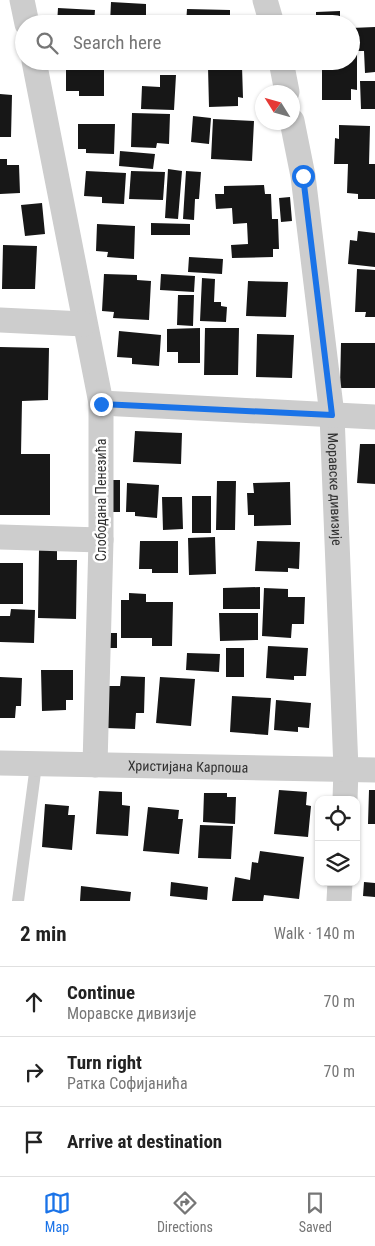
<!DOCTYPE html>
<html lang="en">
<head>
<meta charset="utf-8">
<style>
	body { margin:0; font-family:"Roboto Condensed",sans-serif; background:#f6f6f6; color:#222 }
	.controls { position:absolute; right:15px; bottom:15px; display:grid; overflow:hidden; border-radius:10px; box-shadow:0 1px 4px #0004 }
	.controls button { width:45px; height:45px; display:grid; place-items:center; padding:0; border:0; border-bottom:1px solid #e0e0e0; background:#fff; color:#222; font:25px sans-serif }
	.compass { position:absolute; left:255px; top:85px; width:45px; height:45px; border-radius:50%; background:#fff; box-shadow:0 1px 4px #0004; rotate:307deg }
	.stop { position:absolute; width:15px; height:15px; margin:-11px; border:4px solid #1a73e8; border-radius:50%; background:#fff }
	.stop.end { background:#1a73e8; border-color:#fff; box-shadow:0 1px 5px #0008 }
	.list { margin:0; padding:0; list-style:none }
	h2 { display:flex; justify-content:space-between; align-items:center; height:65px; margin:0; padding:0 20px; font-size:21px }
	h2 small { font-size:16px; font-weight:400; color:#767676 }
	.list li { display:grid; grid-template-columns:32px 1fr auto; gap:15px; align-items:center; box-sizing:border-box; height:70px; padding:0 20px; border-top:1px solid #e0e0e0 }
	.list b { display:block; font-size:19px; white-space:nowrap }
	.list p { margin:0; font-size:16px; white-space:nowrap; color:#767676 }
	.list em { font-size:16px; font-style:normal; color:#767676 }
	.icon { flex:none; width:28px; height:28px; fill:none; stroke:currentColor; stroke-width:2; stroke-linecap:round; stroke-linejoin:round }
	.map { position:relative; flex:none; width:375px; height:901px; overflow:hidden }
	.search { position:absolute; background:#fff; box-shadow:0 1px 4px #0004; left:15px; right:15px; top:15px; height:55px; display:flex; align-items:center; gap:12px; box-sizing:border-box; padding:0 18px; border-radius:28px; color:#767676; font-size:19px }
	.sheet { height:275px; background:#fff }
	nav { display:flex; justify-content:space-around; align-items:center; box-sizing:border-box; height:70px; border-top:1px solid #e0e0e0; background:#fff; font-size:14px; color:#767676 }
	nav a { display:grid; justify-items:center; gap:2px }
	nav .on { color:#1a73e8 }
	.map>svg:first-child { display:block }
	.building { fill:#171717 }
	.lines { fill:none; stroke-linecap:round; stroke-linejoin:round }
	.service { stroke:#cdcdcd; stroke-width:12 }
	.minor { stroke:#cdcdcd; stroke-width:25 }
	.route { stroke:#1a73e8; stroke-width:6 }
	.labels { text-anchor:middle; stroke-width:5; stroke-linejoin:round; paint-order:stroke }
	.street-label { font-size:14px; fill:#303030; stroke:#fff }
</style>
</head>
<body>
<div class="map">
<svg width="375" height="901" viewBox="0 0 375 901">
	<rect width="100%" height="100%" fill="#fff"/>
	<path class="building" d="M111 2 146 4V24L110 23Z
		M58 8 95 10 94 24H57Z
		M187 9 230 10V24H186Z
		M340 11V19H346V24H302V21H316V12Z
		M375 27V72L365 73 364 51H352L351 28Z
		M351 54H357V90L351 89V100H322V61H351Z
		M66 61H87V67H104V96H79V91H66Z
		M242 66 243 98 238 97V106L209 107 208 67Z
		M160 75H176L174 110 141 109 142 86 160 87Z
		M360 81H375V109H361Z
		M0 94 12 95 11 137H0Z
		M132 113 170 114 169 144 157 143 156 148 131 147Z
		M193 116 211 118 209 144 191 142Z
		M213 119 254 121 252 161 211 159Z
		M78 124H115L114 154 86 153V149H78Z
		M339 125 370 126 369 164H375V199H358V194L347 193 348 164H334L335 138 339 139Z
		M120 151 155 154 153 169 119 166Z
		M0 159H7V165H19L20 193 0 194Z
		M168 169 182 171 178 219 165 218Z
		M86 171 126 173 124 204 102 203V197L84 196Z
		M131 171 165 172 163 200 129 199Z
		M186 171 201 172 199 199H195L194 220 183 219Z
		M264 185 265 194H271L272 219H278L279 249H273V257L232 258 231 245 248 244 247 223 233 224 232 208 216 209 215 194H224V186Z
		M290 197 292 221 281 222 279 198Z
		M42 203 45 234 25 236 21 205Z
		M151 223 190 224V235H151Z
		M97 224 135 226 134 259 107 257 108 252 96 251Z
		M358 231 375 233V267L348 264 350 240 357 241Z
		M3 245 37 246 35 289H2Z
		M189 257 223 259 222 274 188 272Z
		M357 269 375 270V317H365L366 312H355Z
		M104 274 137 275V280L151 281 149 320 113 318 114 312 102 311Z
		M161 274 195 276 194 292 160 290Z
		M202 278 215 279 214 302H221V306L227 307 226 322 200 321Z
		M248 281 288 282 286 317 246 316Z
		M178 295H194L193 326 177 325Z
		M200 328V363H178V352H167V329Z
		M205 328H239L238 375H204Z
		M119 331 161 335 159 366 132 364V358L117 357Z
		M257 334 294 335 292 378 256 377Z
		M341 343H375V388H340Z
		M0 347 49 348 48 400 22 401 21 454H50V515H0Z
		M135 431 182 433 181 464 133 462Z
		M360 444H375V484L357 483Z
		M108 480H120V512H108Z
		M217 481H236L235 530H216Z
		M290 482 291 525 254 526V515H248L247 493H254L253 483Z
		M127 483 159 485 157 518 135 516V512H126Z
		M192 496H211V533H192Z
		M162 497H182L183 529 163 530Z
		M215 537 216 574 189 575 188 538Z
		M140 541H178V573H152V569H139Z
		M257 541 300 542 299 569 288 568V572L255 571Z
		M39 550H57V560H77L76 619 38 618Z
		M0 563H23V604H0Z
		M260 587V609H223V588Z
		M264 588 288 589V597H305L304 624H292L291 638 262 636Z
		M129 593 146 594V602H173L172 646H152V638H121V600H129Z
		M11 609 35 610 34 643 0 642V616H10Z
		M219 613H258V640L220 641Z
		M106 633H117V648H106Z
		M268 646 308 648 306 676H294V680L266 678Z
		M226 648H244V677H226Z
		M187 653 220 654 219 672 186 670Z
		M41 670H73V700H66V710L42 711Z
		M121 676 145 677 144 713H136L135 729 106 728 107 686H120Z
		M0 677 22 678 21 706H16L15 718H0Z
		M160 677 195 679 191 726 156 723Z
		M232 696 271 698 268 735 230 732Z
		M276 700 311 703 309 728 298 727V732L274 730Z
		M279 790 307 792 306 805 311 806 308 837 274 834Z
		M369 790H375V824H368Z
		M99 791 122 792V805L130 806 128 836 96 834Z
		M204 793H227V797H236L235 824 203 822Z
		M45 804 69 806 68 815H75L72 850 42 847Z
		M148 807 179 810 178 819H183L179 854 143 851Z
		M200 825 233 826 231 859 198 858Z
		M260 851 304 857 299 899 264 895 263 901H232L235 877 250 880 252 862 258 863Z
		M171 882 208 887 207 900 170 896Z
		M364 882 375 883V897L363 896Z
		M81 886 131 892 130 901H80Z"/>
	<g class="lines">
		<path class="service" d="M18 901 36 765"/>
		<g class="minor">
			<path d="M22 0 27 24"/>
			<path d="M265 0 272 24"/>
			<path d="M34 61 101 403V540L95 765"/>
			<path d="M281 61 287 92"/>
			<path id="s1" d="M292 121 303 176 332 415 346 769 345 800"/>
			<path d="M0 320 84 324"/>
			<path d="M101 403 375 417"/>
			<path d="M0 537 101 540"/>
			<path id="s2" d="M0 763 375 770"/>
			<path d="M339 901 340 882"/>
		</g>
	</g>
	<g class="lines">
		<path class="route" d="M101 404 332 415 303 176"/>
	</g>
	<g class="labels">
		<g class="street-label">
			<text dy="5" stroke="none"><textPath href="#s1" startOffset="371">Моравске дивизије</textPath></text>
			<text transform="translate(101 500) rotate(-90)" y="5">Слободана Пенезића</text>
			<text dy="5" stroke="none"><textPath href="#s2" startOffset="188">Христијана Карпоша</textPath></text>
		</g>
	</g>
</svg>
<div class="controls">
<button><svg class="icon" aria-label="locate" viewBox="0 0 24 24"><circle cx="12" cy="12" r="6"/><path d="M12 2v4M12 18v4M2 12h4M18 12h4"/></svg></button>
<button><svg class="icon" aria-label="layers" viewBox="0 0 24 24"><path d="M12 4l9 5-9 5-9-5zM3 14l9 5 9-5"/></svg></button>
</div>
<svg class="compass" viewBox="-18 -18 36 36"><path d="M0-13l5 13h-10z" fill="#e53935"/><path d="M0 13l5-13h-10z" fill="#767676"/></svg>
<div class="stop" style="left:303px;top:176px"></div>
<div class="stop end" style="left:101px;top:404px"></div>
<div class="search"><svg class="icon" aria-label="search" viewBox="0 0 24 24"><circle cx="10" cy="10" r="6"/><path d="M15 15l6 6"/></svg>Search here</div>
</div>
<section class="sheet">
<h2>2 min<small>Walk · 140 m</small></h2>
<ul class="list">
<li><svg class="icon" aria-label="ahead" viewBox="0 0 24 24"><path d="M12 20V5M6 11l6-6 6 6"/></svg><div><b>Continue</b><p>Моравске дивизије</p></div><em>70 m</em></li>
<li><svg class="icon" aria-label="right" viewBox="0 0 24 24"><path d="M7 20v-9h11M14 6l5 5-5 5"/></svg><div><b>Turn right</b><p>Ратка Софијанића</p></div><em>70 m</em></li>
<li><svg class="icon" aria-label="arrive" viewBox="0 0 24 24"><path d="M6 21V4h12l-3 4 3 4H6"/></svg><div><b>Arrive at destination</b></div></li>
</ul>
</section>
<nav>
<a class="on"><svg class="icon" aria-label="map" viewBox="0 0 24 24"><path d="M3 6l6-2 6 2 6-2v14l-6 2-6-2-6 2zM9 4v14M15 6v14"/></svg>Map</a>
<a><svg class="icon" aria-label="directions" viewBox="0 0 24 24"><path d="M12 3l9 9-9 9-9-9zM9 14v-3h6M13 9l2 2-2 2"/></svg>Directions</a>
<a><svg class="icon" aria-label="saved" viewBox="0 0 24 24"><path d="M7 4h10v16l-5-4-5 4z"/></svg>Saved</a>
</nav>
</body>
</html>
